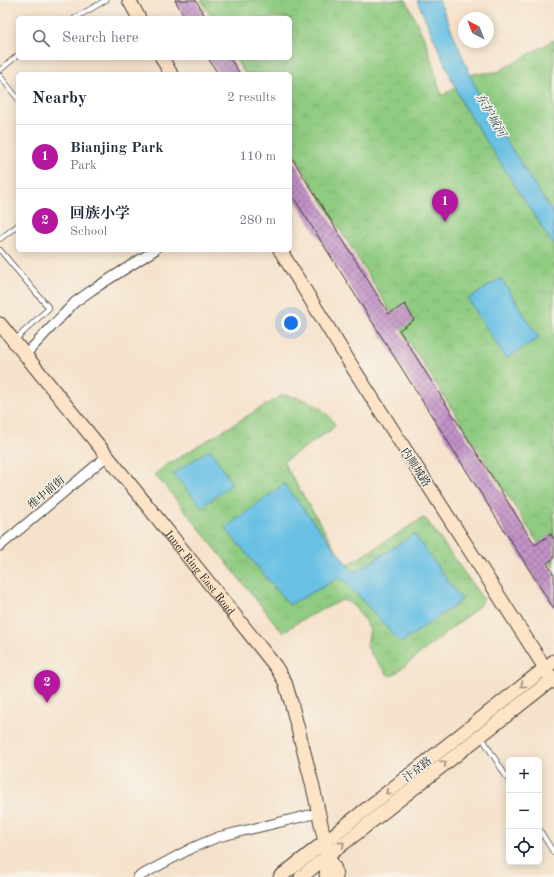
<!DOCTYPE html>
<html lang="en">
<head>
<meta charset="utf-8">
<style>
	body { margin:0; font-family:"Old Standard TT","Noto Serif SC",serif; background:#f2f2f3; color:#1f2937 }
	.controls { position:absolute; right:12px; bottom:12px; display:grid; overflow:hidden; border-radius:6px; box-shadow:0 2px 10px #0003 }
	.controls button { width:36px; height:36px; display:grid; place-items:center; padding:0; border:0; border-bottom:1px solid #e0e1e3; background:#fff; color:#1f2937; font:20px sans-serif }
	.compass { position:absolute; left:458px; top:12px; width:36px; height:36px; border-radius:50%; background:#fff; box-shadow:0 2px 10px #0003; rotate:318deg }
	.you { position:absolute; left:291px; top:323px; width:14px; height:14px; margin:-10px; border:3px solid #fff; border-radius:50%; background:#1a73e8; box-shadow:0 0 0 6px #1a73e833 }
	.badge { display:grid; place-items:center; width:26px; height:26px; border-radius:50%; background:#b5179e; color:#fff; font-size:13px; font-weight:700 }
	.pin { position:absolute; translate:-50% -33px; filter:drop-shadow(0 1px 2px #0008) }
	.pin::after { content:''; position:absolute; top:21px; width:14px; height:12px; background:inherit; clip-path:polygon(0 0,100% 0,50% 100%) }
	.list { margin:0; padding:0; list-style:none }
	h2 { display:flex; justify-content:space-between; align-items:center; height:52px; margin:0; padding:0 16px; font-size:17px }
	h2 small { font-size:13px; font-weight:400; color:#747a83 }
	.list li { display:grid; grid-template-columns:26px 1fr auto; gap:12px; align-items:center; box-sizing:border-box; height:64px; padding:0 16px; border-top:1px solid #e0e1e3 }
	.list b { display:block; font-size:15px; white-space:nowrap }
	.list p { margin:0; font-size:13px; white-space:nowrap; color:#747a83 }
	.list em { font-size:13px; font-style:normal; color:#747a83 }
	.icon { flex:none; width:22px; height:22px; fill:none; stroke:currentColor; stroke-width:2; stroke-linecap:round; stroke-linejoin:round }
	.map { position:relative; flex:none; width:554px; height:877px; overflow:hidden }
	.search { position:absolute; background:#fff; box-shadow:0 2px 10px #0003; left:16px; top:16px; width:276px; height:44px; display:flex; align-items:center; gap:10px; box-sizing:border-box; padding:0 14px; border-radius:6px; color:#747a83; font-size:15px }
	.panel { position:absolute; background:#fff; box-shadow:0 2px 10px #0003; left:16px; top:72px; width:276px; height:180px; border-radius:6px }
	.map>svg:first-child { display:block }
	.park { fill:url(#park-crowns); stroke:#56744e }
	.water { fill:#67c0e4; stroke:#426e80 }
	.building { fill:url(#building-cross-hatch) }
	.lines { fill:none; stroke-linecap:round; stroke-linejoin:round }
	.lane-casing { stroke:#3d3a36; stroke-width:6 }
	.street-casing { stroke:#3d3a36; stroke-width:11 }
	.secondary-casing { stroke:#3d3a36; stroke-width:15 }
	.lane { stroke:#fff; stroke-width:4.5 }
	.street { stroke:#fff; stroke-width:9 }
	.secondary { stroke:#fee4c6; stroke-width:13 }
	.oneway { stroke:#988a7a }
	.labels { text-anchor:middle; stroke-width:3; stroke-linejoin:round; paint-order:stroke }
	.street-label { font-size:11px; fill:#1c1c1c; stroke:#f7f3e8 }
	.water-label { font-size:12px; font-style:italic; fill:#365562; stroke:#f7f3e8 }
</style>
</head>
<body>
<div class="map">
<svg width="554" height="877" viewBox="0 0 554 877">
	<defs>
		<pattern id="park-crowns" width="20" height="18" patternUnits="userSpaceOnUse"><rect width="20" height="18" fill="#8fcb80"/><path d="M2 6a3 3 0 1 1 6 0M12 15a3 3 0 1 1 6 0" fill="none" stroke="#7bae6e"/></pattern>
		<pattern id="building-cross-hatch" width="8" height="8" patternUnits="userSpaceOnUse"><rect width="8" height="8" fill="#c293c7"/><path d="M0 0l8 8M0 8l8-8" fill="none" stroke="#9d77a1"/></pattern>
	</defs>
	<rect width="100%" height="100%" fill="#f7f3e8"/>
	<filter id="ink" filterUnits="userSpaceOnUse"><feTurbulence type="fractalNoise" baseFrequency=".025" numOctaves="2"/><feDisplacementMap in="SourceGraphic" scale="8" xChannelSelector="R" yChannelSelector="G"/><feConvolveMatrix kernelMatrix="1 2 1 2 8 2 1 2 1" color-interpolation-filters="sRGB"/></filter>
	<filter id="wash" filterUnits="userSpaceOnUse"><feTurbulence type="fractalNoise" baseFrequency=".012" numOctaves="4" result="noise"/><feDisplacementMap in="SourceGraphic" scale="16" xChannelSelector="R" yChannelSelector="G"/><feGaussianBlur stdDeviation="0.9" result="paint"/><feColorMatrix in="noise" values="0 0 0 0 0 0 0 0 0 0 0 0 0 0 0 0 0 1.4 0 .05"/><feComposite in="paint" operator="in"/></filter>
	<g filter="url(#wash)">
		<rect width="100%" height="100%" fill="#f5e2cb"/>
		<path class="park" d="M201 0H406L426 42 440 90 442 96 473 74 498 72 554 40V568L406 337 290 148V74H245L235 58H290V18H212Z
			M282 395C302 396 325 406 335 425L331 430 283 462 346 566 423 518 426 519 483 599 482 604 392 676 388 675 371 654 367 646 370 629C363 619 355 602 342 600L298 622 283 633 166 487 154 475 165 466Z"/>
		<path class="water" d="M417 0H439L482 103 554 215V246L463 105Z
			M501 278 539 338 506 359 468 299Z
			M210 449 232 484 202 507 173 474Z
			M284 484 354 573 414 534 462 600 401 643 341 577 289 605 225 528Z"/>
		<g id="blocks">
			<path class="building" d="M175 0H196L206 18H185Z
				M208 58H230L240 74H218Z
				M290 155 389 314 405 304 414 320 399 330 535 545 551 534 554 539V558L547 563 554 575V609L290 192Z"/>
		</g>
	</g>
	<g filter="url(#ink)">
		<use href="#blocks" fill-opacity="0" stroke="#3d3a36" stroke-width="1"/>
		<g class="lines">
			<defs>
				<path id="lane" d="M75 18 106 0
					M0 70 18 55
					M0 76 18 99
					M0 239 18 225
					M0 250 49 308 15 340
					M481 736 509 781
					M539 829 554 853"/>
				<path id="street" d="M25 355 75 302 92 290 155 250
					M0 546 107 456
					M138 877 192 848 218 837 318 813"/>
				<g id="secondary">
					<path d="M129 0 139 18"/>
					<path d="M162 58 171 74"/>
					<path d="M280 250 353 368 554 682"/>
					<path id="s1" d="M0 324 134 489 276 667 285 682 291 702 313 787 328 856 335 869 336 877"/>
					<path d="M280 877 554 661"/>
					<path d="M301 877 554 678"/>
					<path d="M326 877 328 856"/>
				</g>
			</defs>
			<use href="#lane" class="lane-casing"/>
			<use href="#street" class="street-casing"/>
			<use href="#secondary" class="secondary-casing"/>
			<use href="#lane" class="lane"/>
			<use href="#street" class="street"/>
			<use href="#secondary" class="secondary"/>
		</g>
		<defs><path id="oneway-chevron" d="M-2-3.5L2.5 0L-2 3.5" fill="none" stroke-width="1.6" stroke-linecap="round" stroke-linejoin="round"/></defs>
		<g class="oneway">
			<use href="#oneway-chevron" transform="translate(523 685) rotate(142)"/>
			<use href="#oneway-chevron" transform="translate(444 763) rotate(-38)"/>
			<use href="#oneway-chevron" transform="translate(388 792) rotate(142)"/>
			<use href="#oneway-chevron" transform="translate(342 844) rotate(-38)"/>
		</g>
	</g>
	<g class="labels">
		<g class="street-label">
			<text transform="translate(416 467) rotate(57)" y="4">内顺城路</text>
			<text transform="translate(46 492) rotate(-40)" y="4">维中前街</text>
			<text dy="4" stroke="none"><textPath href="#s1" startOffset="319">Inner Ring East Road</textPath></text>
			<text transform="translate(417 769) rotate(-38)" y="4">汴京路</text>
		</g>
		<g class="water-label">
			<text transform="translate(491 115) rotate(60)" y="4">东护城河</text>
		</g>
	</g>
</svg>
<div class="controls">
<button>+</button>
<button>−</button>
<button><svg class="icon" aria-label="locate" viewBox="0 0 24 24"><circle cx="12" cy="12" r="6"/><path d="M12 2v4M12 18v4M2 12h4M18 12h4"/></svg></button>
</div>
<svg class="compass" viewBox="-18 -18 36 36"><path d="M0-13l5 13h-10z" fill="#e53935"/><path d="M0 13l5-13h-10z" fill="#747a83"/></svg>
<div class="you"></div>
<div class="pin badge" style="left:445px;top:222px">1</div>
<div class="pin badge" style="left:47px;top:703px">2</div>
<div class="search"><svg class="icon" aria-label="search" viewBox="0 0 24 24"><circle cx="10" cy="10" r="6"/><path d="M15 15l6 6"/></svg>Search here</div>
<section class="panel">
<h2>Nearby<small>2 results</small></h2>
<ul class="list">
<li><span class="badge">1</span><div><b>Bianjing Park</b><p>Park</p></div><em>110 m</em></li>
<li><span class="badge">2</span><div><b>回族小学</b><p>School</p></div><em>280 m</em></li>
</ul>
</section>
</div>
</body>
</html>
